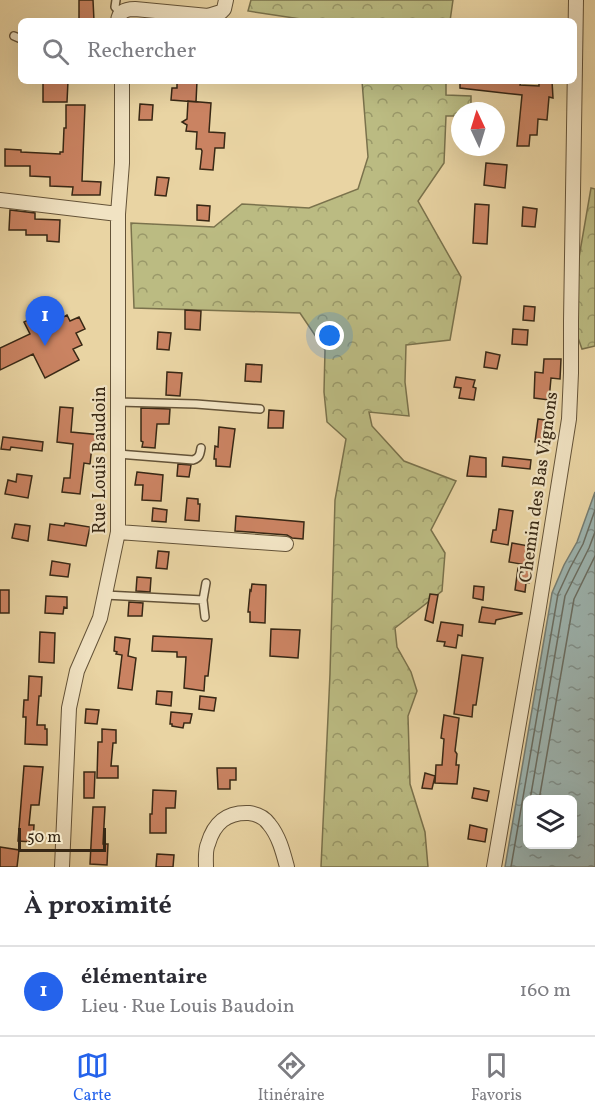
<!DOCTYPE html>
<html lang="fr">
<head>
<meta charset="utf-8">
<style>
	body { margin:0; font-family:Vollkorn,serif; background:#f7f7f7; color:#2b2b33 }
	.controls { position:absolute; right:18px; bottom:18px; display:grid; overflow:hidden; border-radius:9px; box-shadow:0 6px 24px #0002 }
	.controls button { width:54px; height:54px; display:grid; place-items:center; padding:0; border:0; border-bottom:2px solid #e1e1e2; background:#fff; color:#2b2b33; font:30px sans-serif }
	.compass { position:absolute; left:451px; top:102px; width:54px; height:54px; border-radius:50%; background:#fff; box-shadow:0 6px 24px #0002; rotate:356deg }
	.scale { position:absolute; left:18px; bottom:15px; width:88px; box-sizing:border-box; padding-left:6px; border:3px solid #382815; border-top:0; font-size:16px; line-height:21px; white-space:nowrap; color:#382815; -webkit-text-stroke:4px #f1e3c3; paint-order:stroke }
	.you { position:absolute; left:330px; top:336px; width:21px; height:21px; margin:-15px; border:4px solid #fff; border-radius:50%; background:#1a73e8; box-shadow:0 0 0 9px #1a73e833 }
	.badge { display:grid; place-items:center; width:39px; height:39px; border-radius:50%; background:#2563eb; color:#fff; font-size:20px; font-weight:700 }
	.pin { position:absolute; translate:-50% -50px; filter:drop-shadow(0 2px 3px #0008) }
	.pin::after { content:''; position:absolute; top:32px; width:21px; height:18px; background:inherit; clip-path:polygon(0 0,100% 0,50% 100%) }
	.list { margin:0; padding:0; list-style:none }
	h2 { display:flex; justify-content:space-between; align-items:center; height:78px; margin:0; padding:0 24px; font-size:26px }
	h2 small { font-size:20px; font-weight:400; color:#7c7c81 }
	.list li { display:grid; grid-template-columns:39px 1fr auto; gap:18px; align-items:center; box-sizing:border-box; height:90px; padding:0 24px; border-top:2px solid #e1e1e2 }
	.list b { display:block; font-size:22px; white-space:nowrap }
	.list p { margin:0; font-size:20px; white-space:nowrap; color:#7c7c81 }
	.list em { font-size:20px; font-style:normal; color:#7c7c81 }
	.icon { flex:none; width:33px; height:33px; fill:none; stroke:currentColor; stroke-width:2; stroke-linecap:round; stroke-linejoin:round }
	.map { position:relative; flex:none; width:595px; height:867px; overflow:hidden }
	.search { position:absolute; background:#fff; box-shadow:0 6px 24px #0002; left:18px; right:18px; top:18px; height:66px; display:flex; align-items:center; gap:15px; box-sizing:border-box; padding:0 21px; border-radius:9px; color:#7c7c81; font-size:22px }
	.sheet { height:168px; background:#fff }
	nav { display:flex; justify-content:space-around; align-items:center; box-sizing:border-box; height:84px; border-top:2px solid #e1e1e2; background:#fff; font-size:16px; color:#7c7c81 }
	nav a { display:grid; justify-items:center; gap:3px }
	nav .on { color:#2563eb }
	.map>svg:first-child { display:block }
	.forest { fill:url(#forest-crowns); stroke:#7a724c; stroke-width:1.5 }
	.water { fill:url(#water-ripples); stroke:#757d73; stroke-width:1.5; fill-rule:evenodd }
	.lines { fill:none; stroke-linecap:round; stroke-linejoin:round }
	.shore { stroke:#6a6e63; stroke-width:1.5 }
	.building { fill:#ca8362; stroke:#382815; stroke-width:1.5 }
	.lane-casing { stroke:#645338; stroke-width:10 }
	.street-casing { stroke:#645338; stroke-width:16 }
	.lane { stroke:#f1e3c3; stroke-width:7 }
	.street { stroke:#f1e3c3; stroke-width:14 }
	.labels { text-anchor:middle; stroke-width:4.5; stroke-linejoin:round; paint-order:stroke }
	.street-label { font-size:18px; fill:#382815; stroke:#f1e3c3 }
</style>
</head>
<body>
<div class="map">
<svg width="595" height="867" viewBox="0 0 595 867">
	<defs>
		<pattern id="forest-crowns" width="20" height="18" patternUnits="userSpaceOnUse" patternTransform="scale(1.5)"><rect width="20" height="18" fill="#bbbb82"/><path d="M2 6a3 3 0 1 1 6 0M12 15a3 3 0 1 1 6 0" fill="none" stroke="#999869"/></pattern>
		<pattern id="water-ripples" width="26" height="14" patternUnits="userSpaceOnUse" patternTransform="scale(1.5)"><rect width="26" height="14" fill="#9db5b1"/><path d="M2 4q2-2 4 0t4 0M15 11q2-2 4 0t4 0" fill="none" stroke="#81938f"/></pattern>
	</defs>
	<rect width="100%" height="100%" fill="#e9d4a3"/>
	<filter id="stains"><feTurbulence type="fractalNoise" baseFrequency=".00333" numOctaves="4"/><feColorMatrix values="0 0 0 0 .2 0 0 0 0 .09 0 0 0 0 .02 0 0 0 .5 -.17"/></filter>
	<radialGradient id="worn" r=".72"><stop offset=".6" stop-color="#630" stop-opacity="0"/><stop offset="1" stop-color="#630" stop-opacity=".3"/></radialGradient>
	<path class="forest" d="M251 0H453L450 21H314L248 11Z
		M362 81H446V95L471 96V111H460V116H446L444 163 418 201 461 277 450 340 406 345 405 382 409 416 369 412 372 426 404 461 456 481 431 530 445 553 442 591 395 628 397 647 411 672 417 691 408 716 410 784 425 832 428 867H321L330 674 335 500 346 439 327 422 324 392 325 350 300 313 134 308 131 223 214 227 242 204 309 208 358 189 368 157Z
		M591 188 595 189V346L582 349 572 321 577 269Z"/>
	<path class="water" d="M595 492V867H505L552 593 564 565 577 542ZM528 800H572V844H528Z"/>
	<g class="lines">
		<path class="shore" d="M530 800 565 596 589 548 595 532
			M539 800 574 599 595 556
			M511 867 558 594 570 568 583 544 595 510"/>
	</g>
	<path class="building" d="M79 0H93L94 21H79Z
		M43 81H68L67 102H43Z
		M177 81H197L196 102 171 100 172 88H177Z
		M460 81H521L520 85 539 86V81H552L553 98 549 97 547 120 538 119 537 135H530L529 146H517L522 95 460 88Z
		M188 101 211 103 209 132 225 133 224 148H215L213 170 200 169 202 151 201 149H196L197 132 186 131 187 125 182 122 187 119Z
		M140 104 153 105 152 120H139Z
		M66 105H85L82 181 101 182 100 195H72L73 187 50 186V177L30 176V166H5V149L21 150V152L60 154V152H63L64 128H66Z
		M486 163 507 165 505 188 484 185Z
		M157 177 169 178 166 196 155 195Z
		M475 204 489 205 487 244 473 243Z
		M197 205 210 206 209 221 197 220Z
		M523 207 537 209 535 227 522 226Z
		M10 210 35 213V219L60 220 59 242 47 241V235H26V230H9Z
		M524 306 535 307 534 321 523 320Z
		M185 310 201 311 200 330 185 329Z
		M41 314 47 326 67 315 70 321 79 317 85 329 76 333 82 345 73 349 79 360 45 378 33 354 0 370V348L30 334 24 322Z
		M513 329 528 330 527 345 512 344Z
		M158 332 171 333 169 350 157 349Z
		M486 352 500 355 497 369 484 367Z
		M544 359H561L560 379 551 378 549 400 534 398 535 372 543 373Z
		M246 364 262 365 261 382 245 381Z
		M167 372 182 373 180 396 166 395Z
		M456 377 475 380 473 387 476 388 474 400 459 398 461 388 454 387Z
		M60 407 73 408 71 432 102 435 101 447 92 446 90 464 84 463 80 494 62 492 64 478H70L73 444 57 442Z
		M141 408 170 409 169 424H157L155 448 142 447 143 442 141 441Z
		M269 410 284 411 283 428H268Z
		M538 419 552 421 549 445 535 442Z
		M219 427 235 429 230 467 216 466V459H214L215 446 218 447Z
		M3 437 43 442 42 451 11 447 10 450 1 449Z
		M470 456 486 458V477L467 476Z
		M503 457 531 460 530 469 502 466Z
		M178 464 191 465 189 477 177 476Z
		M137 472 163 475 161 501 142 500 143 485H135Z
		M17 474 32 476 28 498 5 494 8 480 16 482Z
		M187 498 198 499V504H200L199 521 185 520Z
		M153 508 167 510 166 522 152 521Z
		M499 509 513 511 508 545 491 542 493 530H496Z
		M236 516 304 522 303 539 292 538 287 535 235 531Z
		M65 523 90 527 86 546 48 540 50 524 64 526Z
		M15 524 30 526 28 541 12 538Z
		M512 543 529 546 526 565 509 562Z
		M158 551 169 552 167 569 156 568Z
		M52 561 70 564 68 577 50 575Z
		M518 568 531 570 529 583H526L525 592 515 590Z
		M137 577 151 578 150 592 136 591Z
		M252 584 266 585 265 623 250 622V612H248L250 590 251 591Z
		M474 586 484 587 483 600 473 598Z
		M0 590H9V613H0Z
		M430 594 438 595 433 623 425 620Z
		M46 596 67 597V608L64 607 63 614 45 613Z
		M129 602 143 603 142 616H128Z
		M482 607 522 613V614L496 620 495 624 479 622Z
		M441 622 463 625 462 636 458 635 456 648 444 646 445 642 437 641Z
		M271 629 300 630 298 658 270 656Z
		M40 632 55 633 54 663 39 662Z
		M153 636 212 639 208 676H205L204 691 184 688 186 657H177V652L152 651Z
		M115 637 130 639 128 656 136 658 132 690 118 688 122 655 116 654 117 652 114 651Z
		M462 655 483 658 476 705H473L472 717 454 714Z
		M29 676 42 677 41 696H39L37 725H45V729H47V745L25 744 26 717H23L24 700H28Z
		M157 691 172 692 171 706 156 704Z
		M200 696 216 698 214 711 199 709Z
		M86 709 99 710 97 724 85 723Z
		M171 712 192 714 190 723H184L183 728 172 726V724H170Z
		M444 715 459 718 455 751 457 754 456 765H459L457 784 435 783 436 765H442L444 739 441 738Z
		M102 729 116 730V743H113L111 766H118V778H97L98 742H102Z
		M24 766 43 767 39 805H31L29 825H34L33 842 18 841Z
		M217 768H236V780H230V789H218Z
		M84 772H95L94 798H84Z
		M425 773 435 776 432 789 422 788Z
		M474 788 489 791 487 801 472 798Z
		M153 790 176 791 175 808H166V833H150V814H152Z
		M93 807H105L103 844H108L107 865 90 864Z
		M470 825 487 829 485 842 468 839Z
		M0 847 19 850 17 867H0Z
		M157 854 174 855 173 867H156Z"/>
	<g class="lines">
		<defs>
			<path id="lane" d="M116 0 115 7 121 13
				M14 36 21 39
				M117 402 196 404 260 409
				M118 454 193 460C199 458 200 455 201 448
				M105 595 203 600
				M205 617 203 600 206 583"/>
			<path id="street" d="M118 21C119 11 126 9 135 9L208 16 221 12 224 9 226 0
				M0 200 118 214
				M118 532 286 544
				M62 867 69 708 77 671 100 618 118 532V214L122 163V81
				M206 867C206 860 205 850 208 844 214 823 227 812 249 813 257 814 264 817 269 824 279 836 283 852 287 867
				M494 867 538 613 569 419 571 373V321L576 0"/>
		</defs>
		<use href="#lane" class="lane-casing"/>
		<use href="#street" class="street-casing"/>
		<use href="#lane" class="lane"/>
		<use href="#street" class="street"/>
	</g>
	<g class="labels">
		<g class="street-label">
			<text transform="translate(99 460) rotate(-90)" y="6">Rue Louis Baudoin</text>
			<text transform="translate(538 487) rotate(-82)" y="6">Chemin des Bas Vignons</text>
		</g>
	</g>
	<rect width="100%" height="100%" filter="url(#stains)"/>
	<rect width="100%" height="100%" fill="url(#worn)"/>
</svg>
<div class="controls">
<button><svg class="icon" aria-label="layers" viewBox="0 0 24 24"><path d="M12 4l9 5-9 5-9-5zM3 14l9 5 9-5"/></svg></button>
</div>
<svg class="compass" viewBox="-18 -18 36 36"><path d="M0-13l5 13h-10z" fill="#e53935"/><path d="M0 13l5-13h-10z" fill="#7c7c81"/></svg>
<div class="scale">50 m</div>
<div class="you"></div>
<div class="pin badge" style="left:45px;top:346px">1</div>
<div class="search"><svg class="icon" aria-label="search" viewBox="0 0 24 24"><circle cx="10" cy="10" r="6"/><path d="M15 15l6 6"/></svg>Rechercher</div>
</div>
<section class="sheet">
<h2>À proximité<small></small></h2>
<ul class="list">
<li><span class="badge">1</span><div><b>élémentaire</b><p>Lieu · Rue Louis Baudoin</p></div><em>160 m</em></li>
</ul>
</section>
<nav>
<a class="on"><svg class="icon" aria-label="map" viewBox="0 0 24 24"><path d="M3 6l6-2 6 2 6-2v14l-6 2-6-2-6 2zM9 4v14M15 6v14"/></svg>Carte</a>
<a><svg class="icon" aria-label="directions" viewBox="0 0 24 24"><path d="M12 3l9 9-9 9-9-9zM9 14v-3h6M13 9l2 2-2 2"/></svg>Itinéraire</a>
<a><svg class="icon" aria-label="saved" viewBox="0 0 24 24"><path d="M7 4h10v16l-5-4-5 4z"/></svg>Favoris</a>
</nav>
</body>
</html>
